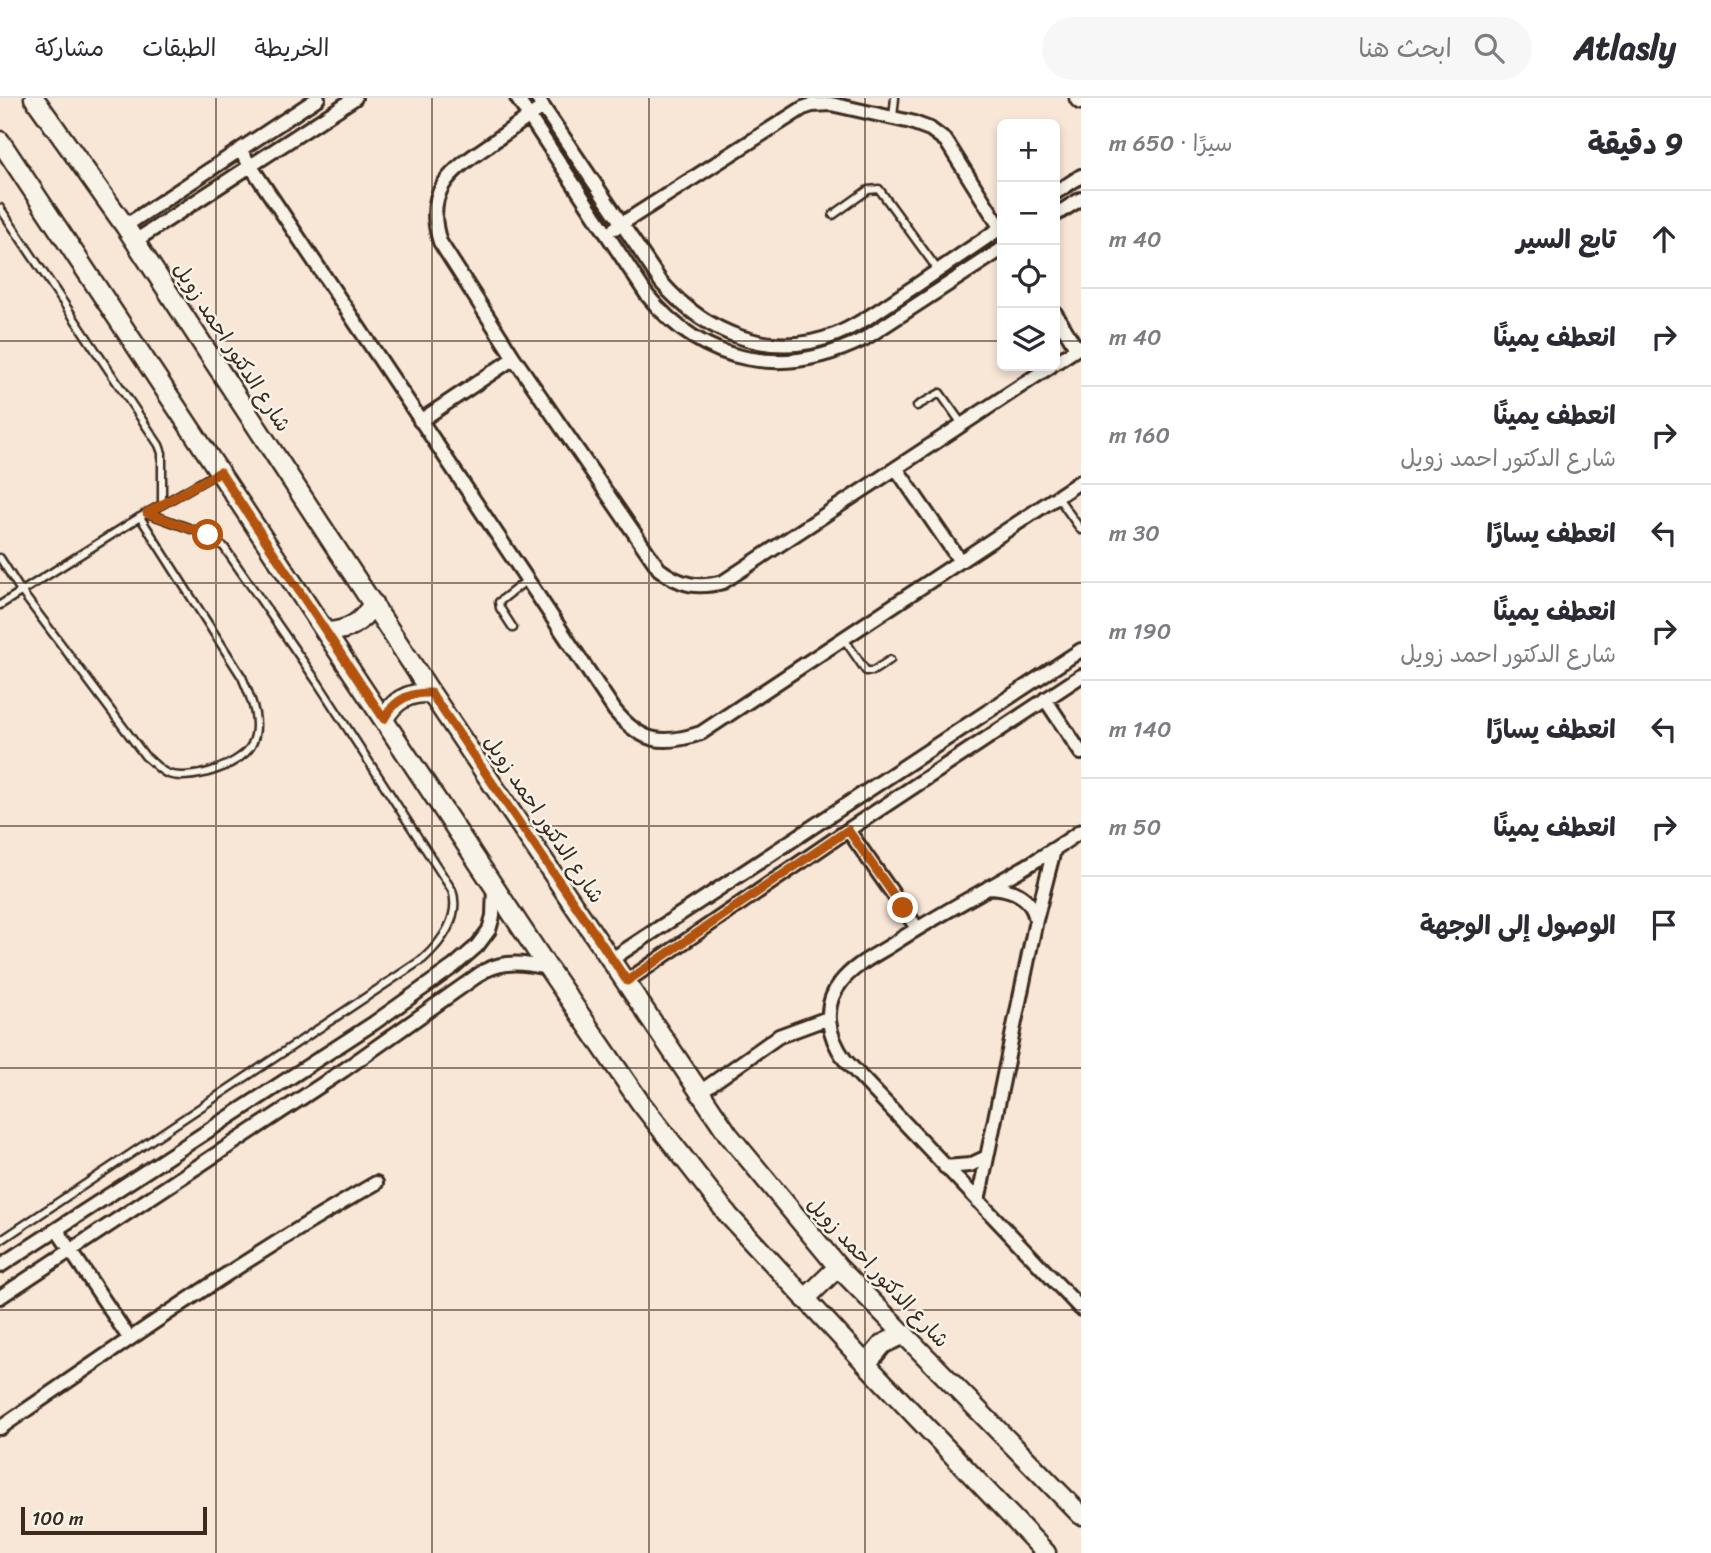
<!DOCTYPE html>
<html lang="ar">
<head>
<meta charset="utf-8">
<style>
	body { margin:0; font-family:Sriracha,"Playpen Sans Arabic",sans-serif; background:#f7f7f7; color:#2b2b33; direction:rtl }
	.controls { position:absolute; right:21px; top:21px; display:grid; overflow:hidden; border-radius:10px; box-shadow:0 4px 10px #0003 }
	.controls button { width:63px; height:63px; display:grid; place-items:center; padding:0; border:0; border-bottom:2px solid #e1e1e2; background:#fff; color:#2b2b33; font:35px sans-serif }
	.scale { position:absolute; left:21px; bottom:18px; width:186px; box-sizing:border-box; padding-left:7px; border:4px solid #3b2a1e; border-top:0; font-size:19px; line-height:24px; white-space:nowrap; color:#3b2a1e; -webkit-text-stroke:5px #f7f3e8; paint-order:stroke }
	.stop { position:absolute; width:21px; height:21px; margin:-16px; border:5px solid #b45309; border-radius:50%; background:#fff }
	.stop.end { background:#b45309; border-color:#fff; box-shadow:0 2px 7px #0008 }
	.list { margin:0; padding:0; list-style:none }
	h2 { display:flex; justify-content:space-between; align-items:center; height:91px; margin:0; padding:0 28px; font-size:30px }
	h2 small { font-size:23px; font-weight:400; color:#7c7c81 }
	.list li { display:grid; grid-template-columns:46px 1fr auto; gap:21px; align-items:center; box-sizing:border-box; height:98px; padding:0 28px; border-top:2px solid #e1e1e2 }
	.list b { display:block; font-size:26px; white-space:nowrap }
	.list p { margin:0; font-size:23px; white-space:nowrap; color:#7c7c81 }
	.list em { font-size:23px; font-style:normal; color:#7c7c81 }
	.icon { flex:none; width:38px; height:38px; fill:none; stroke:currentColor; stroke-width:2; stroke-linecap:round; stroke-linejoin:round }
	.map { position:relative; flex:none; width:1081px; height:1455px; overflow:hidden; direction:ltr }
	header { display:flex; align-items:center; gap:42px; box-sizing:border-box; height:98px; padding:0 35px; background:#fff; border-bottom:2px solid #e1e1e2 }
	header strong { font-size:33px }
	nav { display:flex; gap:38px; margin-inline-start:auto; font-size:24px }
	.search { width:490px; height:63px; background:#f7f7f7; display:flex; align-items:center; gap:18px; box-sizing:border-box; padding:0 24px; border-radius:38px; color:#7c7c81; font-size:26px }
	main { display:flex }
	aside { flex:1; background:#fff }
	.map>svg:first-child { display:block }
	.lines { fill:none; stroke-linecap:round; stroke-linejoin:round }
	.lane-casing { stroke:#3b2a1e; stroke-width:11 }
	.street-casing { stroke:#3b2a1e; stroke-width:18 }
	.secondary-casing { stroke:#3b2a1e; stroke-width:23 }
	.lane { stroke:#f7f3e8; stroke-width:6 }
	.street { stroke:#f7f3e8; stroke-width:12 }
	.secondary { stroke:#f7f3e8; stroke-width:18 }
	.route { stroke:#b45309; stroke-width:9 }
	.grid { fill:none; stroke:#3b2a1e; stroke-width:2; stroke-opacity:0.55 }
	.labels { text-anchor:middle; stroke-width:5; stroke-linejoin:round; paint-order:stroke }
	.street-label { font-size:21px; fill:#3b2a1e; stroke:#f7f3e8 }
</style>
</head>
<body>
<header>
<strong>Atlasly</strong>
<div class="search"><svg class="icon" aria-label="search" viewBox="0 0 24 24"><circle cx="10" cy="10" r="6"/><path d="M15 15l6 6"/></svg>ابحث هنا</div>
<nav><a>الخريطة</a><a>الطبقات</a><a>مشاركة</a></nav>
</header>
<main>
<aside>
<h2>9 دقيقة<small>سيرًا · 650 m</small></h2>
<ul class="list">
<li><svg class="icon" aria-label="ahead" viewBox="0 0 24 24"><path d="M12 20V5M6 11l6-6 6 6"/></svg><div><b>تابع السير</b></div><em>40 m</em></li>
<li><svg class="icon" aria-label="right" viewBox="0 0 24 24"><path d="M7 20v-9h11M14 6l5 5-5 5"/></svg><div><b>انعطف يمينًا</b></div><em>40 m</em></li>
<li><svg class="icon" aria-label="right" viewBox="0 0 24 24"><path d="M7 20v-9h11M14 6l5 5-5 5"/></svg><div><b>انعطف يمينًا</b><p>شارع الدكتور احمد زويل</p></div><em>160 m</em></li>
<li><svg class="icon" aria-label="left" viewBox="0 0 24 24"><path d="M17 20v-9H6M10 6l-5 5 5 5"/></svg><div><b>انعطف يسارًا</b></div><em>30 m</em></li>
<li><svg class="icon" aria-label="right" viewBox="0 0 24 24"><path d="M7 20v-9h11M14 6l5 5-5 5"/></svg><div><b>انعطف يمينًا</b><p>شارع الدكتور احمد زويل</p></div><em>190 m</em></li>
<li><svg class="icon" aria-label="left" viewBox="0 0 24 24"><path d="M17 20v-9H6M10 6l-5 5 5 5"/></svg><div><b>انعطف يسارًا</b></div><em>140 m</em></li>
<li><svg class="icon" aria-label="right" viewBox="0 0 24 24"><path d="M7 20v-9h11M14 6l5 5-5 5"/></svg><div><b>انعطف يمينًا</b></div><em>50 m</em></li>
<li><svg class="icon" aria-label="arrive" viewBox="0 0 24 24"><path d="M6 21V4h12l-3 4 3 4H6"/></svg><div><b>الوصول إلى الوجهة</b></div></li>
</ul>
</aside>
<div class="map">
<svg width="1081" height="1455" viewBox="0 0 1081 1455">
	<rect width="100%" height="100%" fill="#f8e6d7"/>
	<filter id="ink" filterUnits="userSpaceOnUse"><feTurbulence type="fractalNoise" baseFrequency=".0143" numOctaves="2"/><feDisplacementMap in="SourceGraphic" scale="14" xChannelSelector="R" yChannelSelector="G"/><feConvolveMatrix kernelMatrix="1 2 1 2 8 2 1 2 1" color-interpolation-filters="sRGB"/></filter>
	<g filter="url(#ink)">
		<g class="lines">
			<defs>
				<path id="lane" d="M893 19 895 0
					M0 110 159 347 162 355V406
					M833 117 868 92 879 91 938 172
					M917 308 940 295 962 326
					M1057 398 1081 432
					M0 460 21 493 145 658C152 663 159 672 166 675 188 685 239 668 251 648 263 626 251 600 242 579L140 419
					M0 507 140 419 217 375
					M513 530 500 510 499 504 527 482
					M844 541 866 573H873L890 562
					M0 1143 423 861C442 844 461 818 452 792L318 585 224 449 208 437 147 415"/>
				<path id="street" d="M517 0 647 197C704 267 784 281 864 241L1002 151
					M537 0 661 184C705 235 771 263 837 236 865 224 889 205 914 189 943 169 973 149 1002 129
					M543 9C525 21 507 34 489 47 451 73 423 92 440 144L514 260 659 471C680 487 697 491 723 484L1051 268
					M240 52 615 613C642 645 663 648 701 635L1081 383
					M1055 95 1081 78
					M1055 117 1081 101
					M125 128 318 0
					M615 130 803 10 812 7 831 6 911 24 930 31 946 43 1002 132
					M135 143 355 0
					M1055 215 1077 251
					M1055 265 1081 248
					M420 323 514 260
					M896 370 960 463
					M1045 601 1081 655
					M848 732 917 830
					M1081 733C1022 775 954 806 893 846 876 857 854 867 841 884 821 909 828 938 845 962L1081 1211
					M989 789C1011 790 1032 798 1036 822
					M612 861 1081 552
					M627 883 848 732 1081 578
					M700 994 779 938 828 920
					M945 1069 970 1067 987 1059
					M978 1103 1036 822 1054 752
					M57 1132 129 1240
					M0 1168 374 925 454 868 477 848 489 832 493 818 494 788
					M0 1199 344 972 484 873C506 862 524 865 548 870
					M0 1330C123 1245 246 1159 376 1085"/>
				<path id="secondary" d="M34 0 125 128 431 595 728 1036 838 1169 1081 1417
					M1079 0 1081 2
					M0 43 548 870 640 1004 729 1118 866 1266 1046 1455
					M326 534C348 533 362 525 373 505
					M384 621C394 602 409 594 431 595
					M805 1201 838 1169
					M866 1266 883 1246 904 1236"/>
			</defs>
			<use href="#lane" class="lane-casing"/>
			<use href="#street" class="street-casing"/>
			<use href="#secondary" class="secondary-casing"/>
			<use href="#lane" class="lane"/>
			<use href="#street" class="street"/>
			<use href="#secondary" class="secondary"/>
		</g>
	</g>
	<g class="lines" filter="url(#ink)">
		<path class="route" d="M208 437 147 415 220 374 384 621C394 602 409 594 431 595L627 883 848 732 903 810"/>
	</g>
	<path class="grid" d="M216 0V1455M432 0V1455M649 0V1455M865 0V1455M0 243H1002M1055 243H1081M0 485H1081M0 728H1081M0 970H1081M0 1212H1081"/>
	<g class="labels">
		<g class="street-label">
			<text transform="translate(232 249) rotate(57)" y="7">شارع الدكتور احمد زويل</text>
			<text transform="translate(544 721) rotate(56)" y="7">شارع الدكتور احمد زويل</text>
			<text transform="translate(878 1174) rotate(47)" y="7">شارع الدكتور احمد زويل</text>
		</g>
	</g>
</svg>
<div class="controls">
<button>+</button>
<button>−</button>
<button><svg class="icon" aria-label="locate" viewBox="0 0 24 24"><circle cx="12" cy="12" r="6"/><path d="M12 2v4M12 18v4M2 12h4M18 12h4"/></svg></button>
<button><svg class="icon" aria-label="layers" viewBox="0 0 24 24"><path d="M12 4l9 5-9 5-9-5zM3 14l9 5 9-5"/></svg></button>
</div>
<div class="scale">100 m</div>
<div class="stop" style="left:208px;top:437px"></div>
<div class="stop end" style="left:903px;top:810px"></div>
</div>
</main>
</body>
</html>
